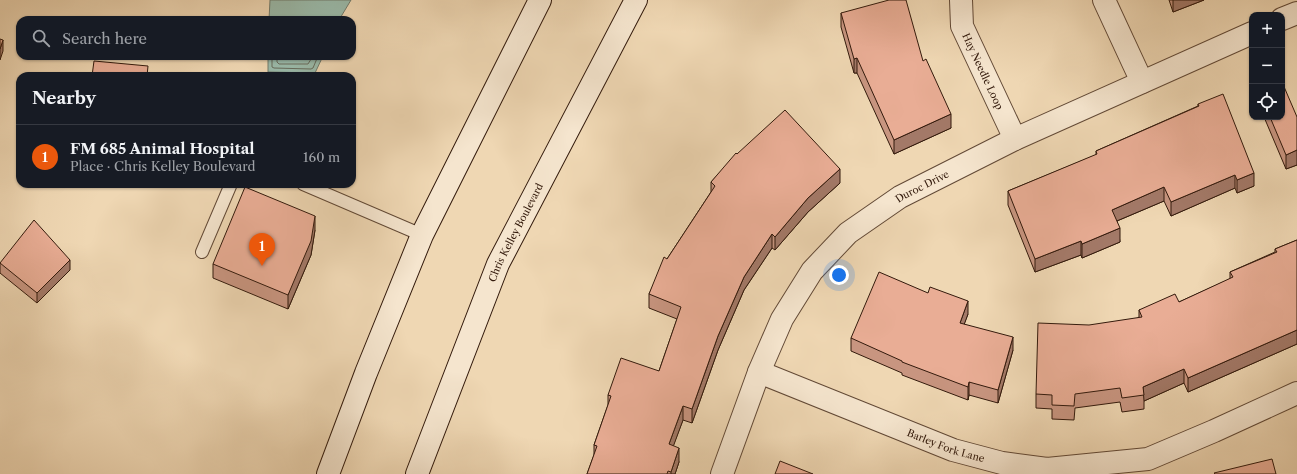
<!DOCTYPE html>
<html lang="en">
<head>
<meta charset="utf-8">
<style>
	body { margin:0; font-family:"Libre Caslon Text",serif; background:#20242c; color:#f1f3f6 }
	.controls { position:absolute; right:12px; top:12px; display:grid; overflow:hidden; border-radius:8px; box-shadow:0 1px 3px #0004 }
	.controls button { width:36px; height:36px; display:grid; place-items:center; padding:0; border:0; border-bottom:1px solid #363941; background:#171b24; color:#f1f3f6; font:20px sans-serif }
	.you { position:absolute; left:839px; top:275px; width:14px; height:14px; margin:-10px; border:3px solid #fff; border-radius:50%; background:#1a73e8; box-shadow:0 0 0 6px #1a73e833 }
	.badge { display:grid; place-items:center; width:26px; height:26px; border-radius:50%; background:#ea580c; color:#fff; font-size:13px; font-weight:700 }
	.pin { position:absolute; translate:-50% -33px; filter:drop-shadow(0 1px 2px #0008) }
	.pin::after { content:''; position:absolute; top:21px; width:14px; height:12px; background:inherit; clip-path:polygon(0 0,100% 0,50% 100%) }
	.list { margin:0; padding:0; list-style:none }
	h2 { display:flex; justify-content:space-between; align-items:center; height:52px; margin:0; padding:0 16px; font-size:17px }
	h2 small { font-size:13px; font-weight:400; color:#9ea1a6 }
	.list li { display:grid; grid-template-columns:26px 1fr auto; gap:12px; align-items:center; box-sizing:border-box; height:64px; padding:0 16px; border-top:1px solid #363941 }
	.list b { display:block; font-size:15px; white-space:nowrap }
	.list p { margin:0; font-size:13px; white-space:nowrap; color:#9ea1a6 }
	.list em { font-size:13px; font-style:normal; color:#9ea1a6 }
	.icon { flex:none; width:22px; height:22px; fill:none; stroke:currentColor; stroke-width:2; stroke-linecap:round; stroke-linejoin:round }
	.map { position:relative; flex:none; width:1297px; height:474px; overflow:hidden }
	.search { position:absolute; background:#171b24; box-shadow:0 1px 3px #0004; left:16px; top:16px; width:340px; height:44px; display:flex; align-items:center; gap:10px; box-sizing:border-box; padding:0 14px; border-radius:12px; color:#9ea1a6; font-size:15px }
	.panel { position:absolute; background:#171b24; box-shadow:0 1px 3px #0004; left:16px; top:72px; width:340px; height:116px; border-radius:12px }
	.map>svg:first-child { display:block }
	.water { fill:#9abaaa; stroke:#717a6b }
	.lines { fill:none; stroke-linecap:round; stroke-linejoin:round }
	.shore { stroke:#666a5b; stroke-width:1 }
	.lane-casing { stroke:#624936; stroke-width:14 }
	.street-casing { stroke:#624936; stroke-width:24 }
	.secondary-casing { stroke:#331a0c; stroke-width:24 }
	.lane { stroke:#f5e5ce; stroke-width:12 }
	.street { stroke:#f5e5ce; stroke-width:22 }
	.secondary { stroke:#f5e5ce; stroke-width:22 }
	.wall { fill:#c89580; stroke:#331a0c }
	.shaded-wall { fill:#a37968; stroke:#331a0c }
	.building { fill:#e9ad95; stroke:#331a0c }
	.labels { text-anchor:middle; stroke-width:3.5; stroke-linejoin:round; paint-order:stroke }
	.street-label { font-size:10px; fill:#331a0c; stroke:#f5e5ce }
</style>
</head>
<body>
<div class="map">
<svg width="1297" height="474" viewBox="0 0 1297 474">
	<rect width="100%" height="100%" fill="#efd7b3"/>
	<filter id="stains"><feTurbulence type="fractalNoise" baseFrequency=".005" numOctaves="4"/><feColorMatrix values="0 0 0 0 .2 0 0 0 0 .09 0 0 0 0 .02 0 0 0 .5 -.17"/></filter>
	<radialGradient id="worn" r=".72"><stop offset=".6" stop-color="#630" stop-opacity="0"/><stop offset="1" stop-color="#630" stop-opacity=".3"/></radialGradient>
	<path class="water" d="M270 0H351L339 20H269Z
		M268 56H323L315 73 268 72Z"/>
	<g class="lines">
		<path class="shore" d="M272 56V67L274 68 311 69 313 68 318 56
			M277 56V62L279 64H308L313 56"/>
		<defs>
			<path id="lane" d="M303 184 422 235
				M202 252 231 184"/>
			<g id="street">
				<path id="s1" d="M961 0 962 26 1015 139"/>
				<path d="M1104 0 1142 82"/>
				<path d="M1282 19 1297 13"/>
				<path id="s2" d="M759 372 953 450 1002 463 1047 469 1148 459 1214 431 1297 393"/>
				<path id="s3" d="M722 474 759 372 782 319 812 271 848 233 900 197 1015 139 1252 33"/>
			</g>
			<g id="secondary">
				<path d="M328 474 366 373 422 235 540 0"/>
				<path id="s4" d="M417 474 498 264 636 0"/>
			</g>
		</defs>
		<use href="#lane" class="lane-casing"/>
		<use href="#street" class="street-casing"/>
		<use href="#secondary" class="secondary-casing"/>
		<use href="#lane" class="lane"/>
		<use href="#street" class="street"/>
		<use href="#secondary" class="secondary"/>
	</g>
	<path class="wall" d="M1169 0H1204L1173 12Z
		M841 13 923 61 951 128 894 154 857 73H854L841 27Z
		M1198 104 1254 186 1237 193 1235 188 1171 216 1164 201 1117 221 1120 242 1082 258 1081 255 1035 272 1008 205V191L1096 155V151L1198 106Z
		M1264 117H1297V165L1286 169Z
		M737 154 840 183 808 212 775 250 772 248 744 290 718 350 692 423 683 420 673 446 679 462 675 474H587L594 455V445L608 405V395L659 371 677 319 649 308V294L667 259 711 192V182Z
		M315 230 311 255 288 309 213 278V264Z
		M1297 240V344L1188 392 1184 383 1144 401V409L1122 412 1120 402 1075 408 1074 420 1052 419V409L1036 408V394L1139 317V310L1179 302 1230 279V272L1275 252V249Z
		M0 263 70 270 37 303 0 273Z
		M968 314 964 324 1013 350 998 403 969 395 968 400 902 375V373L851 351V338Z"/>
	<path class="shaded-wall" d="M1173 0H1204L1173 12Z
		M3 40V51L0 60V49Z
		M857 58V73H854V59Z
		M951 114V128L894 154V140Z
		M1297 150V165L1286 169V155Z
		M840 169V183L808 212 775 250V237L808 198Z
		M1254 173V186L1237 193V180Z
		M1235 175V188L1171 216V202Z
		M1164 187V201L1112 223V210Z
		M315 216V230L311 255 288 309V295Z
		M1120 228V242L1082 258V244Z
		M772 234V248L744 290 718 350 692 423V409L718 336 744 277Z
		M1081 241V255L1035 272V259Z
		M70 260V270L37 303V293Z
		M968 301V314L960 336V323Z
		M1297 330V344L1188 392V378Z
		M1013 337V350L998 403V390Z
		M1184 369V383L1144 401 1143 387Z
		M969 382V395L968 400V387Z
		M683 406V420L669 458V444Z
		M679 448V462L675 474H671V472Z"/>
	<path class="building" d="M889 0H906L923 61 926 59 951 114 894 140 857 58 854 59 841 13Z
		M0 39 3 40 0 49Z
		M94 61 148 66 147 76H92Z
		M1282 82 1297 117V150L1286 155 1270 117H1282Z
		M1223 94 1254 173 1237 180 1235 175 1171 202 1164 187 1112 210 1120 228 1082 244 1081 241 1035 259 1008 191 1097 154 1096 151 1199 106 1198 104Z
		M785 110 840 169 808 198 775 237 772 234 744 277 718 336 692 409 683 406 669 444 679 448 671 472 668 471 667 474H587L597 446 594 445 611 396 608 395 621 358 659 371 681 307 649 294 664 257 667 259 715 186 711 182 736 153 737 154Z
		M245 187 315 216 311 241 288 295 213 264Z
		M34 220 70 260 37 293 0 263Z
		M1297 240V330L1188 378 1184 369 1143 387 1144 395 1122 398 1120 388 1075 394 1074 406 1052 405V395L1036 394 1038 323 1089 325 1142 317 1139 310 1175 294 1179 302 1233 277 1230 272 1277 252 1275 249Z
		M879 272 928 293 930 287 968 301 960 323 1013 337 998 390 969 382 968 387 902 362V361L851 338Z
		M1272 459 1276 474H1215L1214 473Z
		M780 461 813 474H775Z"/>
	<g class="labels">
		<g class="street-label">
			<text dy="4" stroke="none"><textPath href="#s1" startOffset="76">Hay Needle Loop</textPath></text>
			<text dy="4" stroke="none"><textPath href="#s3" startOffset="363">Duroc Drive</textPath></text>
			<text dy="4" stroke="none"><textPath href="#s4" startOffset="261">Chris Kelley Boulevard</textPath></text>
			<text dy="4" stroke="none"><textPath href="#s2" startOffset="201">Barley Fork Lane</textPath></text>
		</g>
	</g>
	<rect width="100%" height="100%" filter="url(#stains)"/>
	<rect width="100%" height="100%" fill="url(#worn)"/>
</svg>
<div class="controls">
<button>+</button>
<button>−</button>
<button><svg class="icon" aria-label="locate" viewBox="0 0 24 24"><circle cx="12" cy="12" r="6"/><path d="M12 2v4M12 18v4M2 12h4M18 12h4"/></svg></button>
</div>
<div class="you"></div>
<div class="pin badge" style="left:262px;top:266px">1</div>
<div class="search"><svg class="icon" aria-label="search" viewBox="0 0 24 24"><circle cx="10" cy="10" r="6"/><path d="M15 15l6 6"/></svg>Search here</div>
<section class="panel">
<h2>Nearby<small></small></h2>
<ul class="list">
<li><span class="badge">1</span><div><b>FM 685 Animal Hospital</b><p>Place · Chris Kelley Boulevard</p></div><em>160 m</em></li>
</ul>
</section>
</div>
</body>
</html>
